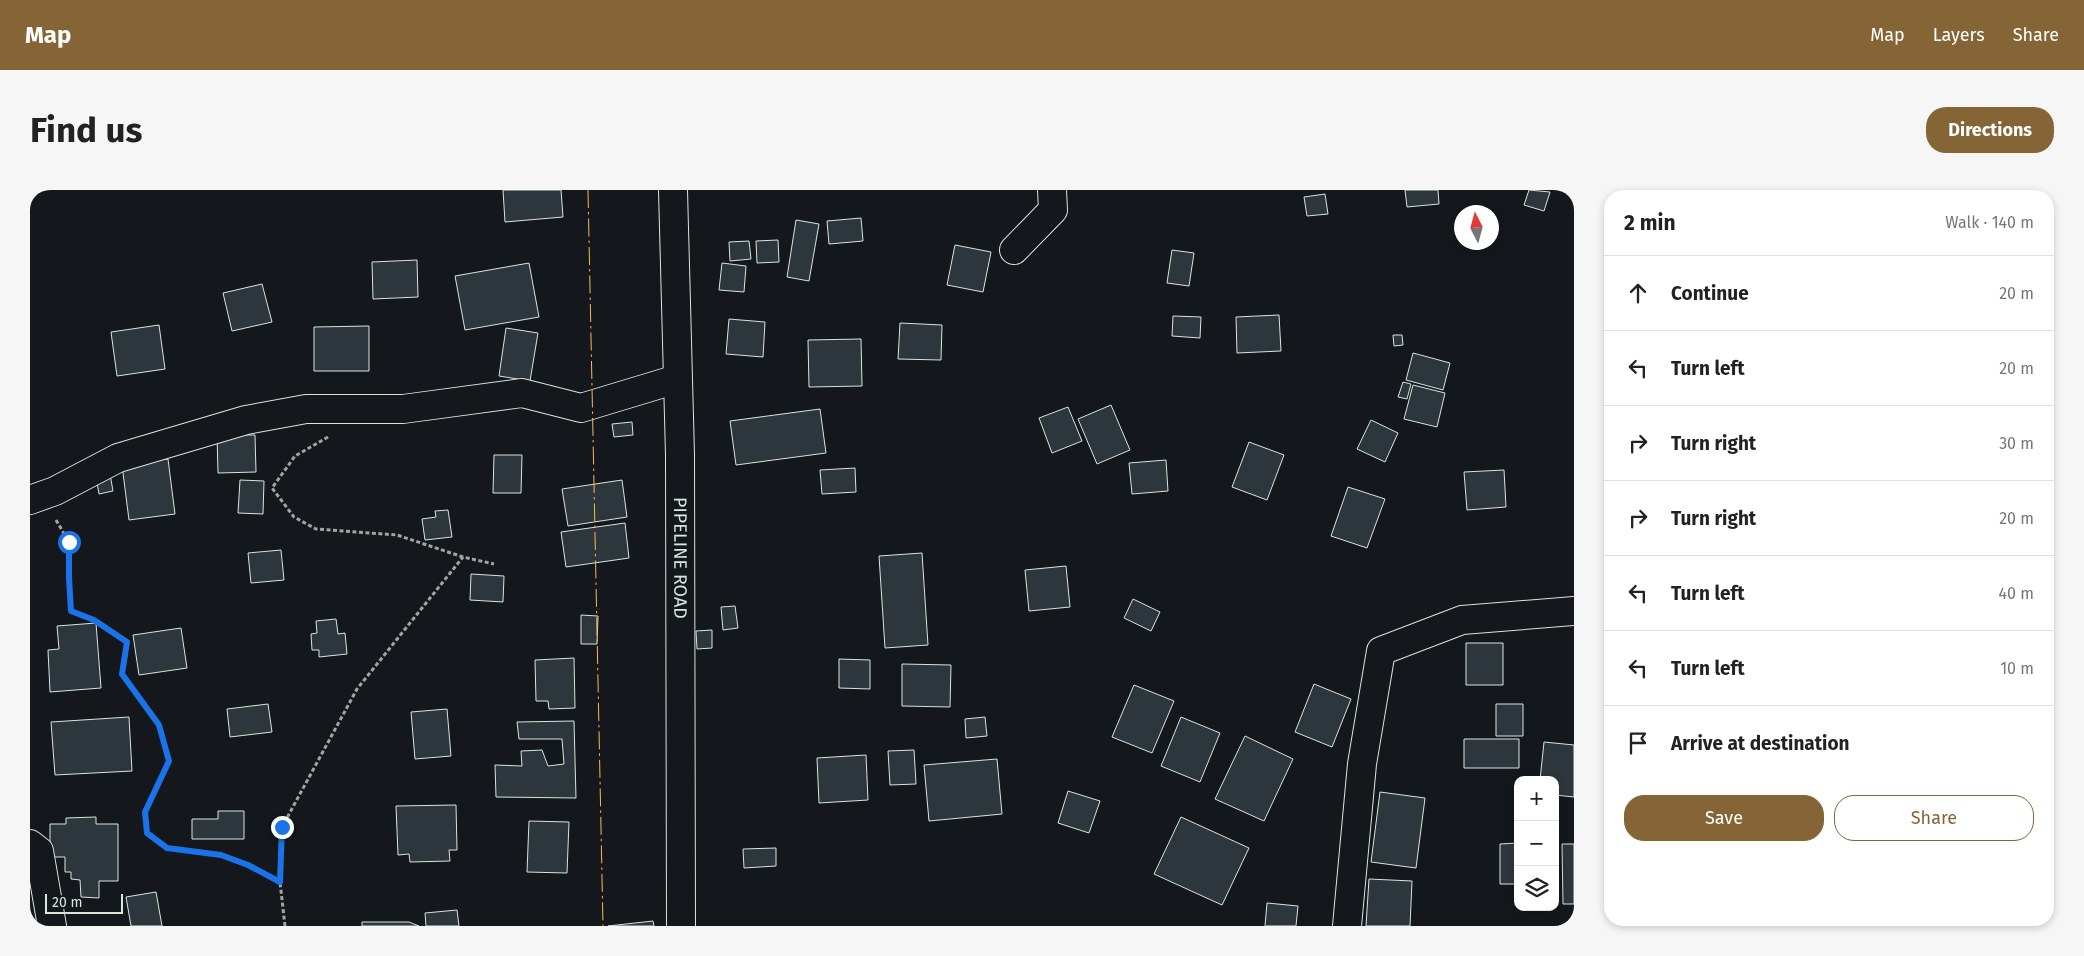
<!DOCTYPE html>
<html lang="en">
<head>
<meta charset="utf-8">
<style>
	body { margin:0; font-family:"Fira Sans",sans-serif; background:#f6f6f6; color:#222 }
	.controls { position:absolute; right:15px; bottom:15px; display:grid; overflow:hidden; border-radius:10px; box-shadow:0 2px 8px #0003 }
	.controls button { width:45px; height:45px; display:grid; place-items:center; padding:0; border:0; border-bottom:1px solid #e0e0e0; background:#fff; color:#222; font:25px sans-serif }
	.compass { position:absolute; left:1424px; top:15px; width:45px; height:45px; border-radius:50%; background:#fff; box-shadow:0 2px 8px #0003; rotate:354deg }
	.scale { position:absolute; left:15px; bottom:12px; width:78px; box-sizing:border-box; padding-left:5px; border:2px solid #d8e6dc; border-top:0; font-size:14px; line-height:18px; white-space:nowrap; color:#d8e6dc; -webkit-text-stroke:4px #14181c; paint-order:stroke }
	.stop { position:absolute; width:15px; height:15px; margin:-11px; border:4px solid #1a73e8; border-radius:50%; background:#fff }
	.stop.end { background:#1a73e8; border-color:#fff; box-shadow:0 1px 5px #0008 }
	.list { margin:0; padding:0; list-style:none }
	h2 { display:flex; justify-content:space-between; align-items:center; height:65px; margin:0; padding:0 20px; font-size:21px }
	h2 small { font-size:16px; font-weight:400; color:#767676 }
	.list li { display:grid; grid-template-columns:32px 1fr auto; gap:15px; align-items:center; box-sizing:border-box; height:75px; padding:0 20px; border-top:1px solid #e0e0e0 }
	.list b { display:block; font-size:19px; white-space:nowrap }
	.list em { font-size:16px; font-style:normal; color:#767676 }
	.actions { display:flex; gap:10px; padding:15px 20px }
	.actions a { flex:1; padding:11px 0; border:1px solid #856535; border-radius:20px; text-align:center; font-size:18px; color:#856535 }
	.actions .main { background:#856535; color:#fff }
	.icon { flex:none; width:28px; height:28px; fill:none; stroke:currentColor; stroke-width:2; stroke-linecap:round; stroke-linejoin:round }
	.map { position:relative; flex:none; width:1544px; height:736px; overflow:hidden; border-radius:20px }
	header { display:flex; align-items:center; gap:30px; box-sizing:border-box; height:70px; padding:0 25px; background:#856535; color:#fff }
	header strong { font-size:24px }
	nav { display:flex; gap:28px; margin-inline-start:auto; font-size:18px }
	.intro { display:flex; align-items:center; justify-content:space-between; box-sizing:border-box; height:120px; padding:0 30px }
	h1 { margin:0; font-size:35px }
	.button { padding:12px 22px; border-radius:20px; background:#856535; color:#fff; font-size:18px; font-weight:700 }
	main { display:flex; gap:30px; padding:0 30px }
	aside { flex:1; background:#fff; border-radius:20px; box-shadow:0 2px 8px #0003 }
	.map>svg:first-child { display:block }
	.building { fill:#2c363c; stroke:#d8e6dc }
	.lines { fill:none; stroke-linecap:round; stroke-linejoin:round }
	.minor-casing { stroke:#d8e6dc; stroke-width:30 }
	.path { stroke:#9da8a2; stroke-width:3; stroke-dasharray:4 2.5; stroke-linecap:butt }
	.minor { stroke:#14181c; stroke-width:28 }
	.power { stroke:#ffb74d; stroke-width:1; stroke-dasharray:18 4 2.5 4; stroke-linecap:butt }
	.route { stroke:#1a73e8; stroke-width:6 }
	.labels { text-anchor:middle; stroke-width:4; stroke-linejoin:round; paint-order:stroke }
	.street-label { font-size:18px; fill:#d8e6dc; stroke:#14181c }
</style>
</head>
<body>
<header>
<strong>Map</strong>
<nav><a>Map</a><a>Layers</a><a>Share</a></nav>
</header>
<div class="intro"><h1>Find us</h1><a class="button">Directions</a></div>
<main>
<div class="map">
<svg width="1544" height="736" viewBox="0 0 1544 736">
	<rect width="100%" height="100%" fill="#14181c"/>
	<path class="building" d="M473 0H531L533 27 475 32Z
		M1375 0H1408L1409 14 1377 17Z
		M1499 0 1520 2 1514 21 1494 15Z
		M1295 4 1298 24 1277 26 1274 7Z
		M831 28 833 51 799 54 797 31Z
		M766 30 789 34 779 91 757 87Z
		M748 50 749 72 727 73 726 51Z
		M719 51 721 69 700 71 699 52Z
		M925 55 961 62 953 102 917 95Z
		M1142 60 1164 63 1159 96 1137 93Z
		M387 70 388 107 343 109 342 72Z
		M499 73 509 127 435 140 425 86Z
		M692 73 716 76 714 102 689 100Z
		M232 94 242 132 202 141 193 103Z
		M1249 125 1251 161 1207 163 1206 127Z
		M1143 126 1171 127 1170 148 1142 146Z
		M699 129 735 132 733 167 696 164Z
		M870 133 912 135 911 170 868 169Z
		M129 135 135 179 87 186 81 142Z
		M339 136V181H284V137Z
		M476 138 508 143 500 191 469 186Z
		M1363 145H1372L1373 155 1364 156Z
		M831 149 832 196 779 197 778 150Z
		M1383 163 1420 173 1413 200 1376 190Z
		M1373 192 1381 194 1377 209 1368 207Z
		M1383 195 1415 203 1407 237 1374 229Z
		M1081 215 1100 260 1067 274 1048 229Z
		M1038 217 1052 251 1022 263 1009 228Z
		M790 219 796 263 706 275 700 231Z
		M1341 230 1368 243 1355 272 1327 259Z
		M602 232 603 245 584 247 582 234Z
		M187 245H225L226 282 188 283Z
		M1219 252 1254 265 1237 310 1202 297Z
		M464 265H492L491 303H463Z
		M138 269 145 324 99 330 92 275Z
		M1136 270 1138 301 1102 304 1099 273Z
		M825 278 826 302 792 304 790 280Z
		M1474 280 1476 317 1437 320 1434 282Z
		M80 284 83 301 69 304 66 287Z
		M210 290 234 291 233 324 208 323Z
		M592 290 597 327 538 336 532 299Z
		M1318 297 1355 309 1337 358 1301 346Z
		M418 320 422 347 395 350 392 329 406 327 405 321Z
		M595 333 599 368 536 377 531 342Z
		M251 360 254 390 221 393 218 363Z
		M892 363 898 455 855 458 849 366Z
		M1036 376 1040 417 999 421 995 380Z
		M441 384 474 386 473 412 440 410Z
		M1103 409 1130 422 1121 441 1094 428Z
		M705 416 708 438 693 440 691 417Z
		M551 425 568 426 567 454H551Z
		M306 429 308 444 315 443 317 464 289 467V460H282L281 444 287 443 286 431Z
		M66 433 71 498 20 502 18 460 29 459 27 436Z
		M151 438 157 478 109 485 103 445Z
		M682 440V458L667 459 666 441Z
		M1436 453H1473V495H1436Z
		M544 468 545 518 519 519 518 511H506L505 470Z
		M809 469 840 470V499L809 498Z
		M872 474 921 475 920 517 872 516Z
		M1284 494 1321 509 1302 557 1265 542Z
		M1104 495 1144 511 1122 563 1082 547Z
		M238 514 242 542 200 547 197 519Z
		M1466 514H1493V546H1466Z
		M417 519 421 566 385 569 381 522Z
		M99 527 102 581 25 585 21 532Z
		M955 527 957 546 936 548 935 529Z
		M1151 527 1190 543 1170 592 1131 576Z
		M544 531 546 608 466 607 465 575 492 576 491 561 512 560 518 576 534 574 532 549H489L487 532Z
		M1215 546 1263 569 1234 631 1185 609Z
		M1434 549H1489V578H1434Z
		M1514 552 1544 555V607L1525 605V590H1510Z
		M884 560 886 594 860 595 858 561Z
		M836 565 838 610 789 613 787 568Z
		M967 569 972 624 899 631 894 575Z
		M1038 601 1070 611 1059 643 1028 633Z
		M1350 602 1395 608 1386 678 1341 672Z
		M426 615 427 660H419L420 671 380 672 379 664 368 665 366 616Z
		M188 621H214V649H162V629H188Z
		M66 627V634H88V691H69V708L51 707 50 690 41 689V682H35V667H20V634H36V628Z
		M1151 627 1219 658 1192 715 1124 684Z
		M499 631 539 632 537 683 497 682Z
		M1488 653V694H1470V654Z
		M1532 654H1544V714H1533Z
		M746 658V676L714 678 713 659Z
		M1339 689 1382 691 1380 736H1336Z
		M126 702 132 736H101L96 707Z
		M1237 713 1268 716 1266 736H1235Z
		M427 720 429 736H396L395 723Z
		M623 731 624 736H578Z
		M332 732H379L389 736H332Z"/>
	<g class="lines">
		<defs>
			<g id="minor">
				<path id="s1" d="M643 0 650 265 651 736"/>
				<path d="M984 60 1023 20 1022 0"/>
				<path d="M0 310 25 301 88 268 216 230 276 219H373L492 203 551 218 647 189"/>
				<path d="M0 654 9 661 22 736"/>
				<path d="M1317 736 1332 574 1351 461 1432 430 1544 421"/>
			</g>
		</defs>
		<use href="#minor" class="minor-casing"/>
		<path class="path" d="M298 247 265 266 242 298 264 327 286 339 367 345 433 367 464 374
			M26 330 39 352V388L41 421 64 430 97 452 92 484 129 535 139 571 115 622 117 643 137 657 191 665 218 675 250 692
			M255 736 250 692 252 637 327 499 433 367"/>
		<use href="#minor" class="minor"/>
		<path class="power" d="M558 0 573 736"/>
	</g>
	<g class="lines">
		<path class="route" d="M39 352V388L41 421 64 430 97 452 92 484 129 535 139 571 115 622 117 643 137 658 191 665 218 675 250 692 252 637"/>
	</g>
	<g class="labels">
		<g class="street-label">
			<text dy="6" stroke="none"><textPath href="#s1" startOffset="368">PIPELINE ROAD</textPath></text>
		</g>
	</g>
</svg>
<div class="controls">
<button>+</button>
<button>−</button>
<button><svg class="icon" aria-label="layers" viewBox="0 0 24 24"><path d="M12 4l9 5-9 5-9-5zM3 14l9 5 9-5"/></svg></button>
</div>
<svg class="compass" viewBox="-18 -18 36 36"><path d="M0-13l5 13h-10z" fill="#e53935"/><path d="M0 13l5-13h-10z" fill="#767676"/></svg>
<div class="scale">20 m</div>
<div class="stop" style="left:39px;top:352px"></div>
<div class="stop end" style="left:252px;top:637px"></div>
</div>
<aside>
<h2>2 min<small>Walk · 140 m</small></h2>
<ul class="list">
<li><svg class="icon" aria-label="ahead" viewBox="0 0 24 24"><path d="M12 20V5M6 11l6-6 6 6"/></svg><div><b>Continue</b></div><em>20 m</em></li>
<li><svg class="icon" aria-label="left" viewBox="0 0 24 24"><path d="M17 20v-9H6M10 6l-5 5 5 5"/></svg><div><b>Turn left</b></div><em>20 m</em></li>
<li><svg class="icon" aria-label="right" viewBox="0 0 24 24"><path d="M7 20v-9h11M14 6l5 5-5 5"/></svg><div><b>Turn right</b></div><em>30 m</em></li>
<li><svg class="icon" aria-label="right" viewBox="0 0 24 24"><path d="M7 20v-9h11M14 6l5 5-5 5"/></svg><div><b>Turn right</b></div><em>20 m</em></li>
<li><svg class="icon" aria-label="left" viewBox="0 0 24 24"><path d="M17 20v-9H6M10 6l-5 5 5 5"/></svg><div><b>Turn left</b></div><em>40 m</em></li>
<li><svg class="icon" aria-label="left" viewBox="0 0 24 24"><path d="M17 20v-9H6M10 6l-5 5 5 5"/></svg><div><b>Turn left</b></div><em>10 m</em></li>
<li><svg class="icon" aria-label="arrive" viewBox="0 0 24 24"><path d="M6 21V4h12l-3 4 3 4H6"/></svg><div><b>Arrive at destination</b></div></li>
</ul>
<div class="actions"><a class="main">Save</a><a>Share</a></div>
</aside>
</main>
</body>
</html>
